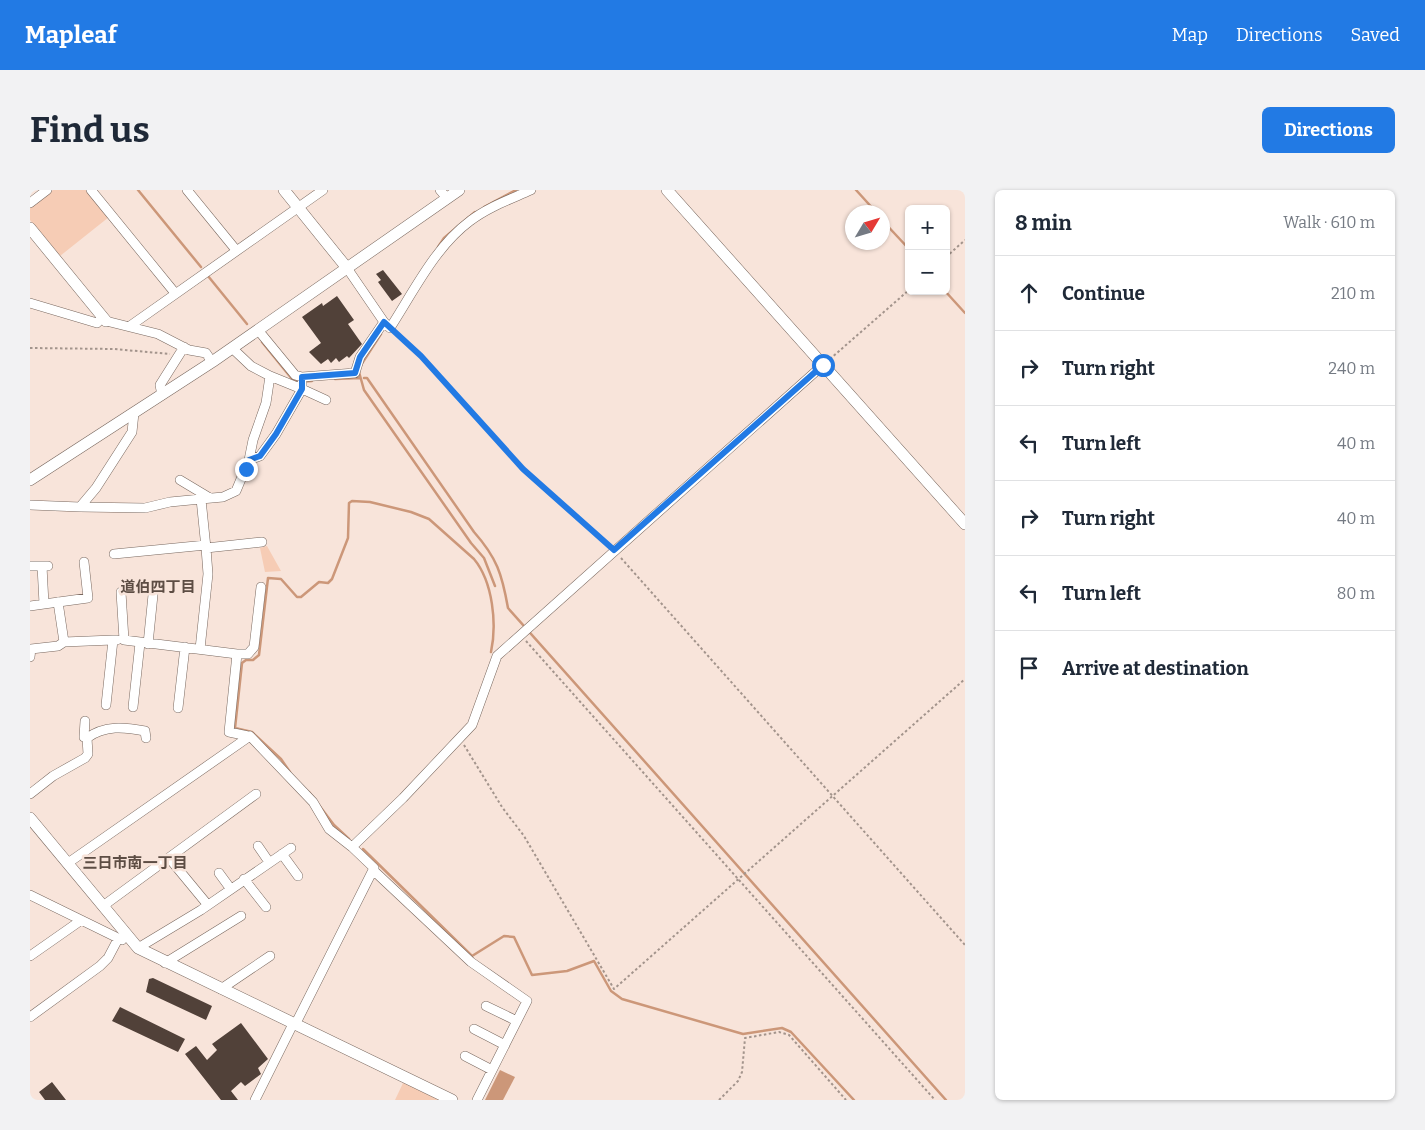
<!DOCTYPE html>
<html lang="en">
<head>
<meta charset="utf-8">
<style>
	body { margin:0; font-family:Bitter,"Noto Sans JP",serif; background:#f2f2f3; color:#1f2937 }
	.controls { position:absolute; right:15px; top:15px; display:grid; overflow:hidden; border-radius:8px; box-shadow:0 1px 4px #0004 }
	.controls button { width:45px; height:45px; display:grid; place-items:center; padding:0; border:0; border-bottom:1px solid #e0e1e3; background:#fff; color:#1f2937; font:25px sans-serif }
	.compass { position:absolute; left:815px; top:15px; width:45px; height:45px; border-radius:50%; background:#fff; box-shadow:0 1px 4px #0004; rotate:52deg }
	.stop { position:absolute; width:15px; height:15px; margin:-11px; border:4px solid #227ae4; border-radius:50%; background:#fff }
	.stop.end { background:#227ae4; border-color:#fff; box-shadow:0 1px 5px #0008 }
	.list { margin:0; padding:0; list-style:none }
	h2 { display:flex; justify-content:space-between; align-items:center; height:65px; margin:0; padding:0 20px; font-size:21px }
	h2 small { font-size:16px; font-weight:400; color:#747a83 }
	.list li { display:grid; grid-template-columns:32px 1fr auto; gap:15px; align-items:center; box-sizing:border-box; height:75px; padding:0 20px; border-top:1px solid #e0e1e3 }
	.list b { display:block; font-size:19px; white-space:nowrap }
	.list em { font-size:16px; font-style:normal; color:#747a83 }
	.icon { flex:none; width:28px; height:28px; fill:none; stroke:currentColor; stroke-width:2; stroke-linecap:round; stroke-linejoin:round }
	.map { position:relative; flex:none; width:935px; height:910px; overflow:hidden; border-radius:8px }
	header { display:flex; align-items:center; gap:30px; box-sizing:border-box; height:70px; padding:0 25px; background:#227ae4; color:#fff }
	header strong { font-size:24px }
	nav { display:flex; gap:28px; margin-inline-start:auto; font-size:18px }
	.intro { display:flex; align-items:center; justify-content:space-between; box-sizing:border-box; height:120px; padding:0 30px }
	h1 { margin:0; font-size:35px }
	.button { padding:12px 22px; border-radius:8px; background:#227ae4; color:#fff; font-size:18px; font-weight:700 }
	main { display:flex; gap:30px; padding:0 30px }
	aside { flex:1; background:#fff; border-radius:8px; box-shadow:0 1px 4px #0004 }
	.map>svg:first-child { display:block }
	.green { fill:#f6ccb5 }
	.water { fill:#cc9779 }
	.lines { fill:none; stroke-linecap:round; stroke-linejoin:round }
	.stream { stroke:#cc9779; stroke-width:2.5 }
	.building { fill:#514139 }
	.street-casing { stroke:#79685f; stroke-width:10 }
	.secondary-casing { stroke:#79685f; stroke-width:12 }
	.path { stroke:#a3948c; stroke-width:2; stroke-dasharray:2.5 2.5; stroke-linecap:butt }
	.street { stroke:#fff; stroke-width:9 }
	.secondary { stroke:#fff; stroke-width:11 }
	.route { stroke:#227ae4; stroke-width:6 }
	.labels { text-anchor:middle; stroke-width:5; stroke-linejoin:round; paint-order:stroke }
	.neighbourhood-label { font-size:15px; font-weight:bold; fill:#5d4d44; stroke:#f8e4da }
</style>
</head>
<body>
<header>
<strong>Mapleaf</strong>
<nav><a>Map</a><a>Directions</a><a>Saved</a></nav>
</header>
<div class="intro"><h1>Find us</h1><a class="button">Directions</a></div>
<main>
<div class="map">
<svg width="935" height="910" viewBox="0 0 935 910">
	<rect width="100%" height="100%" fill="#f8e4da"/>
	<path class="green" d="M23 0H56L79 27 30 66 0 30V18Z
		M237 356 251 381 235 382 230 358Z
		M374 891 412 910H365Z"/>
	<path class="water" d="M470 880 485 887 473 910H455Z"/>
	<g class="lines">
		<path class="stream" d="M108 0 171 77
			M826 0 846 22
			M454 17 486 0
			M852 30 879 59
			M408 57 414 48 445 22
			M178 86 217 134
			M915 101 935 123
			M232 152 262 189 269 192 282 191
			M331 175 351 144
			M329 182 334 200 441 353 454 368 465 396
			M334 188H337L444 342C467 368 472 384 478 418L916 910
			M305 189 330 188
			M260 582 251 569 222 542 205 538 212 473 216 470H223L229 465 238 388 251 389 267 407H271L289 392 298 393 302 389 318 348 319 313 322 311 340 312 381 322 399 329 444 369C463 392 467 434 461 462
			M279 602 304 635 319 649
			M333 659 442 766 474 746 484 747 502 785 537 781 564 771 581 801 592 809 713 844 752 838 761 842 824 910"/>
	</g>
	<path class="building" d="M353 80 372 104 362 111 348 92 351 90 346 84Z
		M307 106 324 130 318 134 332 154 319 168 317 166 309 172 306 168 301 173 298 169 291 174 279 162 291 153 272 127 292 113 293 116Z
		M123 788 182 816 176 830 116 802 119 789Z
		M90 817 155 849 148 862 82 831Z
		M211 833 238 869 228 878 231 884 215 896 211 892 201 901 208 910H191L155 864 166 856 177 870 187 860 182 854Z
		M22 892 36 910H15L9 902Z"/>
	<g class="lines">
		<defs>
			<path id="street" d="M61 0 145 103
				M157 0 206 60
				M410 0 417 8
				M0 13 17 0
				M317 78 354 132 360 138C384 101 405 57 440 31 458 17 481 9 501 0
				M0 113 67 133 73 127
				M76 131 128 144 159 160 176 163 182 172
				M100 136 293 0
				M228 140 265 185 272 187 325 183 330 167 354 132
				M272 193V199L296 210
				M132 205 130 195 154 157
				M219 270 230 266 246 244 272 199 240 186
				M150 290 180 308
				M171 309 193 307 206 301 219 270 223 250 236 213 240 186 221 176 202 158
				M0 315 50 317 66 298 102 242 104 223
				M50 317 115 318 140 312 171 309 176 358
				M84 364 176 355
				M0 376H18
				M91 402 94 450 207 464
				M28 412 34 452
				M14 414 58 408 54 372
				M0 416 14 414 12 376
				M118 454 124 395
				M170 459 178 384 176 358 232 352
				M0 467 1 459 28 456 34 452 83 450
				M76 515 83 450H87
				M103 517 110 453
				M148 518 155 457
				M55 531 54 547 57 548
				M218 546 199 542 207 464H218L224 457 231 397
				M0 604 23 586 55 568 58 564 57 548C75 535 94 537 115 541L116 548
				M228 656 239 672
				M322 657 373 608 442 535 467 466 793 175
				M252 664 268 686
				M139 668 177 714
				M38 673 220 546 283 612 299 639 322 657 344 678 265 835
				M343 680 441 772 497 811 447 910
				M189 683 200 698
				M214 689 236 717
				M0 705 92 750
				M73 716 226 604
				M108 758 171 720 261 658
				M0 766 50 731
				M135 773 211 726
				M191 799 240 766
				M456 816 487 831
				M0 827 70 776 78 768 88 749
				M444 839 475 855
				M435 866 462 880
				M225 910 263 834"/>
			<path id="secondary" d="M254 0 317 78
				M637 0 935 334
				M0 38 76 131
				M0 290 182 172 429 0
				M0 628 108 758 422 910"/>
		</defs>
		<use href="#street" class="street-casing"/>
		<use href="#secondary" class="secondary-casing"/>
		<path class="path" d="M916 67 935 50
			M368 143 391 165 493 279 579 356
			M0 158 84 159 140 164
			M800 169 879 100
			M591 368 935 755
			M496 451 905 910
			M434 555 472 617 494 646 584 799 935 489
			M689 910 708 891 712 882 715 848 749 842 759 845 816 910"/>
		<use href="#street" class="street"/>
		<use href="#secondary" class="secondary"/>
	</g>
	<g class="lines">
		<path class="route" d="M216 279 219 270 230 266 246 244 272 199V187L325 183 330 167 354 132 391 166 493 279 584 360 793 175"/>
	</g>
	<g class="labels">
		<g class="neighbourhood-label">
			<text x="128" y="402">道伯四丁目</text>
			<text x="105" y="678">三日市南一丁目</text>
		</g>
	</g>
</svg>
<div class="controls">
<button>+</button>
<button>−</button>
</div>
<svg class="compass" viewBox="-18 -18 36 36"><path d="M0-13l5 13h-10z" fill="#e53935"/><path d="M0 13l5-13h-10z" fill="#747a83"/></svg>
<div class="stop" style="left:793px;top:175px"></div>
<div class="stop end" style="left:216px;top:279px"></div>
</div>
<aside>
<h2>8 min<small>Walk · 610 m</small></h2>
<ul class="list">
<li><svg class="icon" aria-label="ahead" viewBox="0 0 24 24"><path d="M12 20V5M6 11l6-6 6 6"/></svg><div><b>Continue</b></div><em>210 m</em></li>
<li><svg class="icon" aria-label="right" viewBox="0 0 24 24"><path d="M7 20v-9h11M14 6l5 5-5 5"/></svg><div><b>Turn right</b></div><em>240 m</em></li>
<li><svg class="icon" aria-label="left" viewBox="0 0 24 24"><path d="M17 20v-9H6M10 6l-5 5 5 5"/></svg><div><b>Turn left</b></div><em>40 m</em></li>
<li><svg class="icon" aria-label="right" viewBox="0 0 24 24"><path d="M7 20v-9h11M14 6l5 5-5 5"/></svg><div><b>Turn right</b></div><em>40 m</em></li>
<li><svg class="icon" aria-label="left" viewBox="0 0 24 24"><path d="M17 20v-9H6M10 6l-5 5 5 5"/></svg><div><b>Turn left</b></div><em>80 m</em></li>
<li><svg class="icon" aria-label="arrive" viewBox="0 0 24 24"><path d="M6 21V4h12l-3 4 3 4H6"/></svg><div><b>Arrive at destination</b></div></li>
</ul>
</aside>
</main>
</body>
</html>
